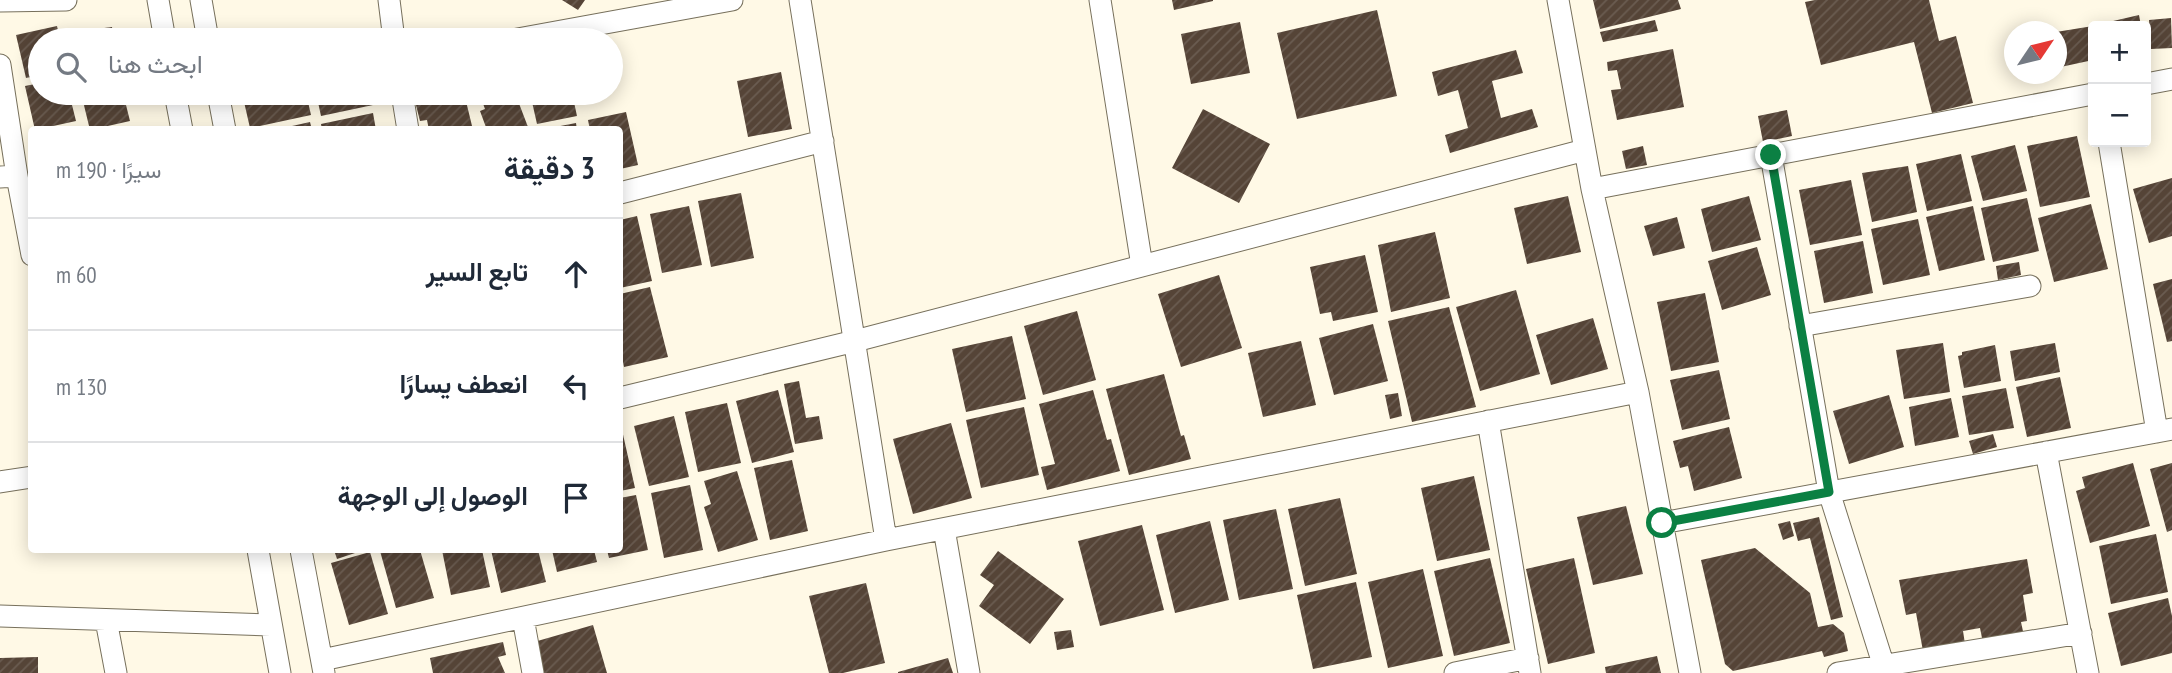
<!DOCTYPE html>
<html lang="ar">
<head>
<meta charset="utf-8">
<style>
	body { margin:0; font-family:"PT Sans Narrow",Vazirmatn,sans-serif; background:#f6f6f7; color:#1f2937; direction:rtl }
	.controls { position:absolute; right:21px; top:21px; display:grid; overflow:hidden; border-radius:7px; box-shadow:0 4px 18px #0003 }
	.controls button { width:63px; height:63px; display:grid; place-items:center; padding:0; border:0; border-bottom:2px solid #e0e1e3; background:#fff; color:#1f2937; font:35px sans-serif }
	.compass { position:absolute; left:2004px; top:21px; width:63px; height:63px; border-radius:50%; background:#fff; box-shadow:0 4px 18px #0003; rotate:55deg }
	.stop { position:absolute; width:21px; height:21px; margin:-16px; border:5px solid #0b8043; border-radius:50%; background:#fff }
	.stop.end { background:#0b8043; border-color:#fff; box-shadow:0 2px 7px #0008 }
	.list { margin:0; padding:0; list-style:none }
	h2 { display:flex; justify-content:space-between; align-items:center; height:91px; margin:0; padding:0 28px; font-size:30px }
	h2 small { font-size:23px; font-weight:400; color:#747a83 }
	.list li { display:grid; grid-template-columns:46px 1fr auto; gap:21px; align-items:center; box-sizing:border-box; height:112px; padding:0 28px; border-top:2px solid #e0e1e3 }
	.list b { display:block; font-size:26px; white-space:nowrap }
	.list em { font-size:23px; font-style:normal; color:#747a83 }
	.icon { flex:none; width:38px; height:38px; fill:none; stroke:currentColor; stroke-width:2; stroke-linecap:round; stroke-linejoin:round }
	.map { position:relative; flex:none; width:2172px; height:673px; overflow:hidden; direction:ltr }
	.search { position:absolute; background:#fff; box-shadow:0 4px 18px #0003; left:28px; top:28px; width:595px; height:77px; display:flex; align-items:center; gap:18px; box-sizing:border-box; padding:0 24px; border-radius:38px; color:#747a83; font-size:26px }
	.panel { position:absolute; background:#fff; box-shadow:0 4px 18px #0003; left:28px; top:126px; width:595px; height:427px; border-radius:7px; direction:rtl }
	.map>svg:first-child { display:block }
	.building { fill:url(#building-hatch) }
	.lines { fill:none; stroke-linecap:round; stroke-linejoin:round }
	.street-casing { stroke:#77705c; stroke-width:23 }
	.street { stroke:#fff; stroke-width:21 }
	.route { stroke:#0b8043; stroke-width:9 }
</style>
</head>
<body>
<div class="map">
<svg width="2172" height="673" viewBox="0 0 2172 673">
	<defs>
		<pattern id="building-hatch" width="6" height="6" patternUnits="userSpaceOnUse" patternTransform="scale(1.75)"><rect width="6" height="6" fill="#554437"/><path d="M-1 1l2-2M0 6l6-6M5 7l2-2" fill="none" stroke="#6a5c51"/></pattern>
	</defs>
	<rect width="100%" height="100%" fill="#fff9e6"/>
	<path class="building" d="M562 0H585L578 10Z
		M1172 0H1213V1L1174 10Z
		M1593 0H1678L1681 9 1600 29Z
		M1815 0H1929L1939 41 1956 36 1973 103 1932 113 1914 42 1821 65 1805 2Z
		M1377 10 1397 96 1297 119 1277 33Z
		M2139 15 2141 26H2096V25Z
		M2171 18 2172 48 2151 49 2149 20Z
		M1655 20 1658 31 1603 42 1600 32Z
		M1240 22 1250 73 1191 84 1181 34Z
		M57 26 60 40H40V75L26 78 16 35Z
		M2093 26V60L2056 68V32Z
		M112 27 114 40H74L73 32Z
		M1673 49 1684 107 1617 120 1611 90 1621 89 1617 70 1608 71 1607 62Z
		M1516 50 1523 73 1492 81 1501 118 1532 109 1538 127 1450 153 1445 135 1468 128 1458 90 1438 96 1432 72Z
		M781 72 792 129 748 137 737 81Z
		M40 83V93H69L76 121 35 130 25 86Z
		M81 93H123L130 121 90 130Z
		M242 93H306L311 115 250 128Z
		M316 93H370L373 105 321 116Z
		M433 93H464L473 130H429L427 120 420 121 414 97Z
		M479 93H515L528 127 487 130 480 111 485 109Z
		M530 93H572L577 116 537 124Z
		M1203 109 1270 144 1239 203 1172 168Z
		M1787 110 1792 136 1763 142 1758 116Z
		M626 112 638 165 620 169V130H590L588 120Z
		M373 113 376 130H322L321 124Z
		M310 122 312 130H283V128Z
		M576 123 577 130H551L550 128Z
		M2077 136 2090 197 2040 207 2027 146Z
		M2015 145 2027 191 1983 201 1971 156Z
		M1643 146 1647 165 1626 169 1622 151Z
		M1961 154 1972 201 1927 211 1916 164Z
		M1908 166 1917 212 1872 222 1862 173Z
		M2172 178V236L2149 243 2133 189Z
		M1851 180 1862 235 1810 245 1799 190Z
		M741 193 754 258 711 267 698 201Z
		M1568 196 1581 252 1527 264 1514 208Z
		M1749 196 1761 240 1712 252 1701 209Z
		M2027 198 2039 251 1993 262 1981 208Z
		M2091 204 2108 269 2054 282 2038 218Z
		M689 206 702 265 662 273 650 214Z
		M1973 206 1985 260 1939 271 1926 217Z
		M637 216 652 281 620 288V220Z
		M1677 217 1685 248 1653 256 1644 226Z
		M1918 219 1930 275 1883 285 1871 229Z
		M1435 232 1450 298 1391 312 1378 245Z
		M1863 241 1873 293 1824 303 1814 251Z
		M1757 247 1771 295 1722 310 1708 261Z
		M1365 255 1378 312 1333 321 1331 312 1320 314 1310 267Z
		M2019 262 2021 275 1998 280 1996 266Z
		M1219 275 1242 348 1181 367 1158 294Z
		M2172 279V341L2167 342 2153 284Z
		M650 287 668 357 624 367 620 347V294Z
		M1516 290 1540 374 1480 391 1456 307Z
		M1705 293 1719 362 1671 371 1657 302Z
		M1449 307 1476 407 1412 422 1388 321Z
		M1077 311 1096 380 1043 395 1024 326Z
		M1593 318 1608 369 1551 385 1536 335Z
		M1373 324 1388 381 1334 395 1319 338Z
		M1012 336 1026 399 966 412 952 349Z
		M1301 341 1316 405 1263 417 1248 353Z
		M1943 343 1950 392 1904 399 1896 350Z
		M2055 343 2060 372 2015 381 2010 351Z
		M1995 345 2001 381 1964 388 1958 356 1962 355V352Z
		M1719 370 1730 419 1682 430 1670 380Z
		M1164 374 1181 436 1184 435 1191 459 1129 475 1106 389Z
		M2060 377 2071 428 2027 437 2016 387Z
		M799 381 806 418 819 416 823 439 795 444 784 384Z
		M2006 388 2014 428 1969 435 1962 396Z
		M778 390 794 452 752 463 736 401Z
		M1093 390 1107 440 1111 439 1120 471 1047 490 1041 467 1055 464 1039 404Z
		M1398 393 1402 416 1390 419 1385 395Z
		M1889 395 1904 447 1849 464 1833 411Z
		M1951 398 1959 437 1915 446 1909 407Z
		M727 403 741 463 698 472 685 412Z
		M1024 407 1039 475 981 488 966 420Z
		M674 416 689 477 649 486 634 426Z
		M951 423 972 498 913 514 893 439Z
		M1729 427 1742 478 1694 491 1688 466 1680 468 1673 441Z
		M620 430H622L635 488 620 491Z
		M1993 434 1997 447 1973 454 1969 441Z
		M792 460 808 531 770 540 754 468Z
		M2133 463 2150 526 2090 543 2076 491 2085 488 2082 477Z
		M2172 463V530L2167 532 2150 469Z
		M737 471 758 540 718 552 704 507 711 504 704 481Z
		M1474 476 1490 550 1437 561 1421 488Z
		M690 485 703 550 664 558 651 493Z
		M636 495 648 550 609 558 607 550H620V498Z
		M1340 498 1357 574 1305 586 1288 509Z
		M1626 506 1643 574 1593 585 1577 517Z
		M1276 509 1293 589 1239 600 1223 520Z
		M1819 517 1843 617 1831 620 1810 538 1798 541 1793 523Z
		M1210 521 1229 600 1175 613 1156 535Z
		M1790 521 1794 536 1783 540 1778 524Z
		M1142 525 1164 610 1100 626 1078 541Z
		M2156 534 2168 592 2111 604 2099 546Z
		M1755 548 1810 593 1818 627 1833 624 1844 633 1848 651 1824 657 1822 651 1733 671 1725 664 1701 560Z
		M334 550H364L337 559Z
		M420 550 434 598 396 608 380 551Z
		M442 550H482L490 587 451 595Z
		M491 550H538L546 582 501 593Z
		M552 550H594L597 562 557 572Z
		M998 551 1064 599 1030 644 979 606 994 585 980 575Z
		M370 552 388 614 349 625 331 563Z
		M1490 558 1510 643 1454 656 1434 571Z
		M1574 558 1595 653 1548 664 1526 569Z
		M2027 559 2033 593 2023 595 2027 621 2021 622 2024 636 1983 643 1980 628 1963 631 1965 644 1923 651 1916 613 1906 615 1899 580Z
		M1423 569 1443 656 1388 668 1368 582Z
		M1356 582 1372 657 1313 669 1297 595Z
		M866 583 885 663 843 673H829L809 596Z
		M2168 598 2172 616V653L2121 666 2108 613Z
		M593 625 607 673H542L534 642Z
		M1071 630 1074 647 1057 650 1054 632Z
		M503 642 506 655 498 657 505 673H433L430 658Z
		M1657 656 1661 673H1606L1605 667Z
		M38 657V673H0V658Z
		M948 658 953 673H898V672Z"/>
	<g class="lines">
		<defs>
			<path id="street" d="M158 0 165 40
				M201 0 208 40
				M389 0 394 40
				M800 0 886 540
				M1100 0 1142 266
				M1558 0 1592 189 1638 392 1690 673
				M0 1 66 0
				M512 40 732 0
				M0 65 17 176
				M2146 84 2172 79
				M175 93 182 130
				M218 93 225 130
				M402 93 408 130
				M2109 142 2157 432
				M1771 155 1829 492 1886 673
				M0 177 17 176 32 255
				M1592 189 2093 94
				M620 193 823 141
				M1800 326 2030 286
				M620 398 855 341 1585 150
				M1488 421 1530 673
				M2046 452 2088 673
				M0 482 32 477
				M1662 523 2172 429
				M944 529 969 673
				M258 550 280 673
				M301 550 324 673
				M0 616 271 625
				M523 618 533 673
				M106 620 116 673
				M322 660 886 540 1638 392
				M1455 673 1528 658
				M1838 673 2081 633"/>
		</defs>
		<use href="#street" class="street-casing"/>
		<use href="#street" class="street"/>
	</g>
	<g class="lines">
		<path class="route" d="M1662 523 1829 492 1771 155"/>
	</g>
</svg>
<div class="controls">
<button>+</button>
<button>−</button>
</div>
<svg class="compass" viewBox="-18 -18 36 36"><path d="M0-13l5 13h-10z" fill="#e53935"/><path d="M0 13l5-13h-10z" fill="#747a83"/></svg>
<div class="stop" style="left:1662px;top:523px"></div>
<div class="stop end" style="left:1771px;top:155px"></div>
<div class="search"><svg class="icon" aria-label="search" viewBox="0 0 24 24"><circle cx="10" cy="10" r="6"/><path d="M15 15l6 6"/></svg>ابحث هنا</div>
<section class="panel">
<h2>3 دقيقة<small>سيرًا · 190 m</small></h2>
<ul class="list">
<li><svg class="icon" aria-label="ahead" viewBox="0 0 24 24"><path d="M12 20V5M6 11l6-6 6 6"/></svg><div><b>تابع السير</b></div><em>60 m</em></li>
<li><svg class="icon" aria-label="left" viewBox="0 0 24 24"><path d="M17 20v-9H6M10 6l-5 5 5 5"/></svg><div><b>انعطف يسارًا</b></div><em>130 m</em></li>
<li><svg class="icon" aria-label="arrive" viewBox="0 0 24 24"><path d="M6 21V4h12l-3 4 3 4H6"/></svg><div><b>الوصول إلى الوجهة</b></div></li>
</ul>
</section>
</div>
</body>
</html>
